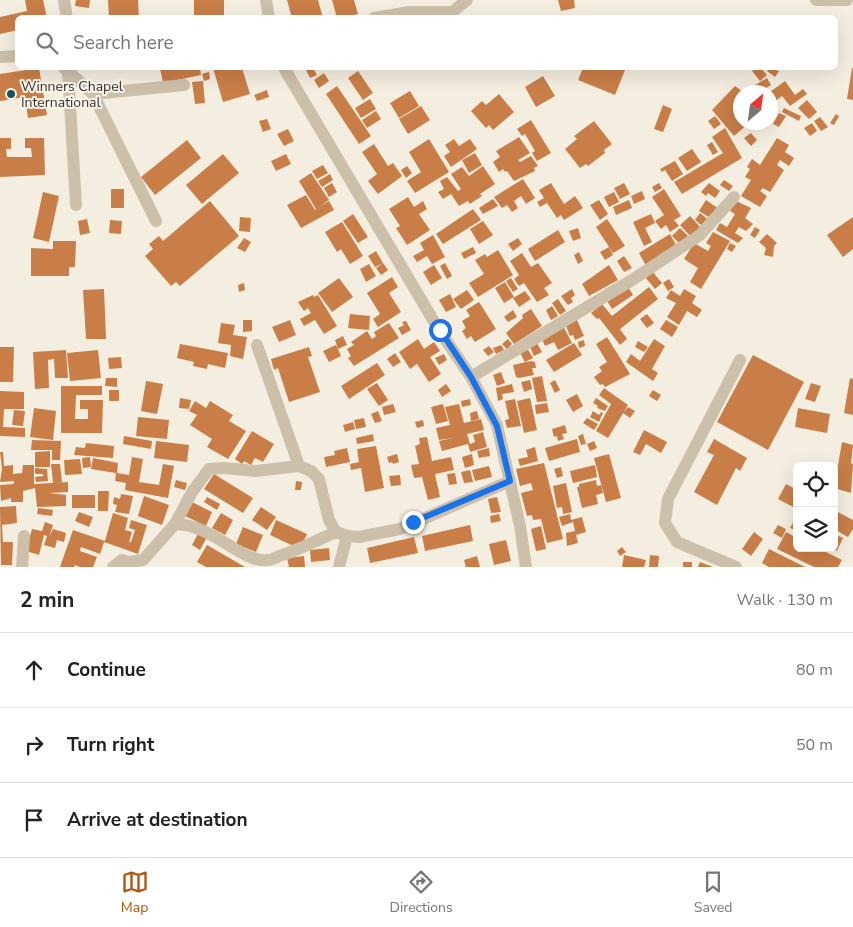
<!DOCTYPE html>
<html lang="en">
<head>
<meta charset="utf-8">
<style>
	body { margin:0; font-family:"Nunito Sans",sans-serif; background:#f6f6f6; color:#222 }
	.controls { position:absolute; right:15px; bottom:15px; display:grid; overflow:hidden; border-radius:8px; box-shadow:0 5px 20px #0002 }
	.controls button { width:45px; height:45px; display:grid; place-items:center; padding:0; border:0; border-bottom:1px solid #e0e0e0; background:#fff; color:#222; font:25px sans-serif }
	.compass { position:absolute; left:733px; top:85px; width:45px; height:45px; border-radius:50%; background:#fff; box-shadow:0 5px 20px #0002; rotate:29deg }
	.stop { position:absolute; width:15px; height:15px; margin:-11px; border:4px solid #1a73e8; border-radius:50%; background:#fff }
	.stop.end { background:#1a73e8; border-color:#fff; box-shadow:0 1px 5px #0008 }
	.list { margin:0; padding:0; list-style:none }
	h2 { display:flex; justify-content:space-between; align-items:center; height:65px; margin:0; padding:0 20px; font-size:21px }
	h2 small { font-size:16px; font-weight:400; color:#767676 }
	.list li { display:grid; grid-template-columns:32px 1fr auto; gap:15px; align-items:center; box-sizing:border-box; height:75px; padding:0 20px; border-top:1px solid #e0e0e0 }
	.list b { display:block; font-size:19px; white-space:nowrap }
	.list em { font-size:16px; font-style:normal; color:#767676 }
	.icon { flex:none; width:28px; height:28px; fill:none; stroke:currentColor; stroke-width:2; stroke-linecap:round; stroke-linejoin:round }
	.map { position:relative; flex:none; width:853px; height:567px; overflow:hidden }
	.search { position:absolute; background:#fff; box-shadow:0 5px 20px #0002; left:15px; right:15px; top:15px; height:55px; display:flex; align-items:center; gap:12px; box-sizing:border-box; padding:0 18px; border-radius:8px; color:#767676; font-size:19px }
	.sheet { height:290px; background:#fff }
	nav { display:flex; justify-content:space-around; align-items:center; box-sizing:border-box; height:70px; border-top:1px solid #e0e0e0; background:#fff; font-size:14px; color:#767676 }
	nav a { display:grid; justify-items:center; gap:2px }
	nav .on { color:#b45309 }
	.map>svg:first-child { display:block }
	.building { fill:#c97e48 }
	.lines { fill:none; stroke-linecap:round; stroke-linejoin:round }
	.minor { stroke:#cdc0ab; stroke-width:12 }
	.route { stroke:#1a73e8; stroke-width:6 }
	.poi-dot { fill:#1e4f5e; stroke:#fbf7ed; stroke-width:2 }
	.labels { text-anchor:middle; stroke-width:4; stroke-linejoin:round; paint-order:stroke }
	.poi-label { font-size:14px; fill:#3a322a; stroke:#fbf7ed; text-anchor:start }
</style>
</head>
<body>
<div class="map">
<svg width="853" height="567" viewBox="0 0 853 567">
	<rect width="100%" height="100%" fill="#f4eee0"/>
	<path class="building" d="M25 0H43L47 18H18V30L0 34V17L27 11Z
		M76 0H90L89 8 75 6Z
		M108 0H138L139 18H109Z
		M194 0H224V18H194Z
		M287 0H318L323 18H292Z
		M332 0H354L358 14 337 18Z
		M558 0H574L575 8 561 11Z
		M39 68 47 115 28 118 25 97 0 101V74Z
		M160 68H200L201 75 163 83Z
		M213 68H242L250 94 223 102Z
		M305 68H313L317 75 310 78Z
		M583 68H618L625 70 615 95 578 80Z
		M756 68H761L767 75 760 81 752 71Z
		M770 68 779 71 775 77 767 71Z
		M852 68H853V100L847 99Z
		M358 71 373 93 363 100 348 78Z
		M209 72 210 79 204 81 202 74Z
		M324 73 329 81 319 88 314 80Z
		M543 76 555 96 536 107 525 87Z
		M767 78 771 85 760 92 755 85Z
		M203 81 205 103 195 104 192 82Z
		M785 81 795 95 803 89 807 94 790 106 782 96 770 105V92Z
		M337 86 371 136 359 144 326 94Z
		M735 86 743 92H740V106L738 104 734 109 740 116V122L748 124 734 136 712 110Z
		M267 90 269 97 257 101 254 95Z
		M410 91 419 106 399 118 390 103Z
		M499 94 514 112 493 130 489 125 486 128 471 111 482 101 486 105Z
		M370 99 376 109 361 118 355 108Z
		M807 100 817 112 809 119 798 108Z
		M663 105 672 109 663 132 654 129Z
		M421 106 430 120 408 134 399 119Z
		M784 108 801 116 799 121 782 112Z
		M376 111 381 119 367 128 362 120Z
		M779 113 786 116 779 127 773 124Z
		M836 114 839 116 834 125 830 123Z
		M715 116 721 124 714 129 708 121Z
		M820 117 828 127 821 131 814 121Z
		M267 119 271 129 263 132 259 121Z
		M531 120 551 153 537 161 532 153 535 151 525 134 522 136 517 129Z
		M594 121 612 144 604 150 605 153 588 166 586 164 580 168 565 149 577 139 574 136Z
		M812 123 817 131 810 136 804 128Z
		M725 128 742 158 682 194 674 182 723 153 712 137Z
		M288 129 294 141 284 146 277 134Z
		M751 133 757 140 751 146 744 138Z
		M519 137 530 153 518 160 520 162 531 156 538 166 534 168 535 171 514 181 507 171 505 172 503 169 499 172 493 162 500 157 496 151Z
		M0 138H11V149H6L7 157H32L31 148H25V138H44L45 175 0 177Z
		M777 138 789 145 785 152 794 158 789 166 780 160 777 165 784 170 770 192 763 188 760 191 767 196 760 207 741 196 751 180 745 177 750 169 747 167 752 159 760 165Z
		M429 139 449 172 415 193 407 181 421 172 409 152Z
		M454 139 459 146 470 139 477 149 451 167 444 156 450 152 445 145Z
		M187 140 201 158 155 195 141 177Z
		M712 142 718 152 713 155 707 145Z
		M374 144 388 166 393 163 402 176 378 194 368 181 377 174 362 152Z
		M692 149 701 162 687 171 678 158Z
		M475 153 482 165 469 173 462 160Z
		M223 154 239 173 202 204 186 185Z
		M286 154 291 164 276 171 271 161Z
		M675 161 683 174 672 181 665 170 662 172 660 169Z
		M323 165 328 173 317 179 312 171Z
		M407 166 412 173 406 178 401 170Z
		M483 166 495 184 480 194 482 196 470 204 468 201 459 206 451 194 443 199 438 192 444 189 440 181 447 177 458 191 461 189 451 174 462 167 469 176Z
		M311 173 329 200 319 207 329 201 334 210 301 228 287 205 306 195 315 210 316 209 299 181Z
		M330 174 333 180 322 187 318 181Z
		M523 179 535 198 526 204 521 196 514 201 518 208 512 212 507 205 502 208 494 197Z
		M724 180 733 186 729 191 720 185Z
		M332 183 337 192 329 197 324 188Z
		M551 183 564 204 575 196 583 208 564 220 561 215 557 218 547 203 540 207 537 202 544 198 539 190Z
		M624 183 630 194 620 199 614 188Z
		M659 183 662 188 655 192 652 187Z
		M709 183 720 191 715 198 708 193 706 196 701 192Z
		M111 189H124V208H111Z
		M664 189 681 216 674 220 679 226 670 232 666 225 661 229 655 221 664 215 652 197Z
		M642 191 645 199 634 204 631 196Z
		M43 192 59 196 49 242 33 238Z
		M614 192 619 202 609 207 604 197Z
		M408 197 414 207 423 201 427 209 419 214 430 230 407 245 396 228 400 226 389 209Z
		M493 199 498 206 483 214 479 208Z
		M599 200 608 214 600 220 590 205Z
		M629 200 632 208 616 215 613 207Z
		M706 200 719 209 712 219 699 211Z
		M210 201 239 236 180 286 176 282 171 286 145 256 153 249 149 244 159 236 163 241Z
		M736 201 751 208 745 218 753 224 746 231 739 227 735 233 743 238 738 243 716 230 720 223 727 227 735 214 730 211Z
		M473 209 481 220 443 244 436 234Z
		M700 213 711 222 705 228 695 220Z
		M353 214 368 237 358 243 343 221Z
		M651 214 655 223 645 228 652 242 644 246 633 222Z
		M690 216 702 229 692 238 680 225Z
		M240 217 251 218 250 232 239 231Z
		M853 217V249L843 257 827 235Z
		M87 219 90 233 80 235 78 221Z
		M607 219 625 246 613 253 596 227Z
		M110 220 122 221 121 234 109 233Z
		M483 221 493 235 479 244 470 229Z
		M342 222 363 256 350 264 341 249 337 252 325 232Z
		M755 227 760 230 755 238 750 235Z
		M578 228 581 238 573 241 569 231Z
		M680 228 690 238 682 246 672 236Z
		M558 230 565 242 535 261 528 249Z
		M713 232 730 241 701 289 690 282 698 268 684 259 694 243 708 251 711 246 706 243Z
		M670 234 677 247 646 266 639 253Z
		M767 234 777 243 774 246 773 257 764 255 766 248 759 242Z
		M433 235 445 257 432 264 427 256 417 262 413 256 424 250 420 243Z
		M244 238 251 242 245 252 237 248Z
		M518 238 522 244 513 251 508 244Z
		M53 241H76L75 267H69V276H31V248L53 249Z
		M730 243 736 246 732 252 727 249Z
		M473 247 476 253 464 259 461 253Z
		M609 247 613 255 605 260 600 252Z
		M498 250 513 275 478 297 469 283 484 274 475 260 485 254 487 257Z
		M376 251 383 263 375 267 368 256Z
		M579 252 583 261 578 264 574 255Z
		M522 253 531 267 538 263 552 283 544 288 549 295 537 302 524 283 519 286 514 279 519 275 510 261Z
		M624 256 632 268 624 272 617 261Z
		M383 263 388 270 381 275 376 268Z
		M445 263 452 276 447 279 440 266Z
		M369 264 376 276 366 282 360 269Z
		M434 265 442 278 431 285 423 272Z
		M609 265 618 280 589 296 582 284Z
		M652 271 662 283 655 289 645 277Z
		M392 277 398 287 389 293 401 312 378 327 373 319 380 314 367 293Z
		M339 278 353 297 332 312 318 293Z
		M511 278 518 289 513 292 506 281Z
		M669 279 674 287 668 291 663 283Z
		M505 282 514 297 504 303 495 288Z
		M244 283 245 290 239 292 238 285Z
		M627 285 633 295 612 309 606 299Z
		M649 287 658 299 620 329 627 339 620 345 599 318 597 319 591 313 602 304 612 316Z
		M104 289 106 339H86L83 290Z
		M572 289 575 295 571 298 573 302 568 305 561 296Z
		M684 289 696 296 692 303 702 310 697 317 687 311 679 325 667 317 676 303 666 298 671 290 680 296Z
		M467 290 474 300 461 309 453 299Z
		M525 291 531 299 519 307 513 298Z
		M450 294 456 307 446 312 439 300Z
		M313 295 314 297 318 295 337 326 324 334 315 320 304 326 300 319 311 313 308 308 304 311 298 302Z
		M558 299 566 311 560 315 552 303Z
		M479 302 496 329 475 342 471 336 467 339 462 331 466 328 462 321 470 316 466 310Z
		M552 306 558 316 551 320 546 310Z
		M531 309 542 326 514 344 506 333 523 318 522 315Z
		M513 310 517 317 508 322 504 317Z
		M350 314 370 316 369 330 348 328Z
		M647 314 654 323 647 328 640 319Z
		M576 318 584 336 575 340 573 335 570 336 565 323Z
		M243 320H252V331L243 332Z
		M290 320 296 335 279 342 272 327Z
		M666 320 678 327 672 337 660 329Z
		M406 321 411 330 402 335 398 328 404 325 402 322Z
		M221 323 235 325 233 335 247 337 243 359 230 356 231 345 218 343Z
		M389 323 399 338 354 366 348 358 351 356 347 349 354 345 351 342 367 331 372 339 376 336 374 332Z
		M563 326 572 343 558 350 554 342 545 346 541 337Z
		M343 336 347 345 338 349 335 340Z
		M607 337 630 374 605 387 603 384 600 385 594 377 602 371 599 367 607 362 596 344Z
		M418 339 424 349 434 342 440 351 430 357 441 374 429 382 417 364 410 369 399 352Z
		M508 339 512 344 507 349 502 344Z
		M654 339 665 346 652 369 658 373 653 381 626 362 631 354 640 361Z
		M584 340 585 346 579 348 578 342Z
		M638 341 648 347 644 352 635 347Z
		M537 343 542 352 534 356 530 347Z
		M574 343 582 355 554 372 546 360Z
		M180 344 228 353 225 368 208 364 207 369 193 366 194 362 177 358Z
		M336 345 341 356 329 362 323 351Z
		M501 345 504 350 496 354 493 348Z
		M489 346 494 352 488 356 483 350Z
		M0 347H14L13 382H0Z
		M309 347 312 356 308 357 320 392 289 402 278 368 274 370 271 359Z
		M527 348 533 358 525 362 520 353Z
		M66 350 68 378H55L54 359 48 360 49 388 35 389 33 352Z
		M98 350 101 378 70 381 67 353Z
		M395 353 401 362 393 367 387 359Z
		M444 354 447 360 439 365 435 358Z
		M753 355 804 382 768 450 717 422Z
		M121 357 122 368 109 369 108 358Z
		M531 361 535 362 536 368H532L534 375 519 378 516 377 513 365Z
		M377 363 385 375 349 399 341 386Z
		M501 372 505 383 497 386 493 375Z
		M542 376 547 401 537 402 532 378Z
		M106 378H117V387L105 386Z
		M850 378 853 379V415L844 413Z
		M530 380 532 389 524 392 521 382Z
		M555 380 560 390 555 393 550 383Z
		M146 381 163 384 157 414 141 411Z
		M377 383 388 400 379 406 367 389Z
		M811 383 821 386 815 402 805 399Z
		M446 384 451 391 442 397 438 390Z
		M512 384 514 392 502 394 503 399 498 401 496 388Z
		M61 386H102V395H76L75 419H88V409H80V400H103L102 433H61Z
		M604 388 628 405 608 438 596 431 611 404 599 395Z
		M109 390H119V401H109Z
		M653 390 661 395 657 401 649 396Z
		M0 391 24 392V409H4L3 427 25 428V437L0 436Z
		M577 394 583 406 573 412 566 400Z
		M180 398 191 400 189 409 179 408Z
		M530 398 537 430 524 433 517 401Z
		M596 398 608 406 605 411 597 408 598 406 593 403Z
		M470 399 471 405 462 407 461 401Z
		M515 399 521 426 507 428 505 420 509 419 505 401Z
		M195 401 206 408 210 401 233 415 229 421 246 431 228 459 207 447 212 439 190 425 197 415 189 411Z
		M547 403 549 412 536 414 535 405Z
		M393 404 396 412 384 415 382 407Z
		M443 404 448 421 436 424 431 407Z
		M459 404 464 423 481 419 484 430 467 434 470 444 475 442 473 435 483 432 487 447 470 452 468 444 442 451 439 441 453 438 439 440 436 428 450 425 445 407Z
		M628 407 635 411 630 418 623 413Z
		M34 408 56 411 53 440 30 437Z
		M798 408 830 414 827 433 795 427Z
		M14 410 25 411 23 426 12 425Z
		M378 411 382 421 375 423 371 414Z
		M477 411 479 419 471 421 470 413Z
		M593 411 599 415 601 412 603 413 599 422 590 417Z
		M138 417 169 420 167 439 136 436Z
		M364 418 366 427 356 429 354 420Z
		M587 418 598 424 594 430 583 423Z
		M423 420 424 426 417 428 415 422Z
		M353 422 355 429 345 432 343 425Z
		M565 425 567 433 562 434 564 439 558 441 557 436 554 437 552 429Z
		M644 430 667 442 661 453 646 444 640 455 633 452Z
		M252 431 274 444 263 462 255 458 251 465 244 461 242 464 235 459Z
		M373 434 374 441 357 444 356 438Z
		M583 434 586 444 581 445 578 436Z
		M124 436 152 441 151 449 123 444Z
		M427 437 432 461 451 457 454 470 435 474 440 497 428 500 422 477 414 478 411 465 419 464 415 446 420 444 419 438Z
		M577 439 580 452 549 461 545 448Z
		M714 439 747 458 740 471 736 468 717 505 694 492 714 455 707 452Z
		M32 440 61 441 60 460H52V450H31Z
		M156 441 189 445 187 462 154 458Z
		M594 441 597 448 590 451 587 444Z
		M842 442 853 445 851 463 853 464 851 493 834 488Z
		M86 443 114 446 113 458 74 455 76 447 85 448Z
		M376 446 384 488 365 492 361 468 351 470 350 464 359 462 357 449Z
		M535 447 538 461 520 466 518 459 528 457 526 450Z
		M347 448 350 462 326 467 324 457 335 455 334 451Z
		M489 448 490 456 479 458 477 451Z
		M50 451V467H35V452Z
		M0 452H3L4 466 13 465V474L22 473 23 465H34V484L68 482V492L49 493 66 495V506L37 507 35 488 23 491V502H11V498L1 501 0 485 14 484V481L0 482 2 469Z
		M397 454 399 462 393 464 392 462 389 463 387 457Z
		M472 454 474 465 465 468 462 457Z
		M609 454 621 498 606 502 594 458Z
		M90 457 91 467 83 468 82 458Z
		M132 457 143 459 139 482 159 485 163 464 174 466 168 498 125 490 126 483 115 481 116 473 91 469 93 458 118 463 117 473 129 475Z
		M80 459 82 474 65 475 64 460Z
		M544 463 563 539 547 543 541 519 533 520 532 515 527 516 521 493 533 490 531 483 520 486 516 469Z
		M51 464H60L62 482 53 483Z
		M595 465 597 477 573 483 570 471Z
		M489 466 492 477 475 481 472 470Z
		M561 467 563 476 557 478 554 469Z
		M35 468 47 469 48 481 36 482 35 477 43 476V474H35Z
		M470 470 473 482 464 483 461 472Z
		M455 473 457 484 449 485 447 474Z
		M214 474 253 498 243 513 204 489Z
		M400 475 401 485 391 486 389 476Z
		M176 480 187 483 185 490 174 487Z
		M596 480 597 486 601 485 603 493 596 495 598 504 582 508 577 487H579V484Z
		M296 481 302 482 301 490H295Z
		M566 483 572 512 563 514 562 507 557 508 553 486Z
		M786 484 797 490V509L778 499Z
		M98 491H109L108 511H98Z
		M121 494 133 496 129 514 115 512 117 505 113 504 114 497 120 499Z
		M72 495H95V508H72Z
		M144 496 169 505 162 525 138 516Z
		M207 497 220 504 217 510 204 502Z
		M497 497 501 512 491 513 488 499Z
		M192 502 212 512 206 526 185 516Z
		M16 506 17 523 2 525 3 542H13L12 565H1L0 507Z
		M261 507 276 517 267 530 252 520Z
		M38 508 53 510 52 516 37 514Z
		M834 510 853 520V529L848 537 834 529Z
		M79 512 93 517 89 527 75 521Z
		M113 513 128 518 125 530 132 532 129 542H131L135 530 129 528 131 520 147 525 138 554 104 542 100 554 81 547 80 551 97 557 93 567H80L75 565 74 567H60L73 530 105 541Z
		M221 513 233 520 225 535 212 528Z
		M499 514 501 521 491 523 490 516Z
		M570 514 571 520 582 517 586 532 576 535 578 543 567 546 566 533 575 531 573 522 562 526 559 517Z
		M797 515V531L790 528Z
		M276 520 307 534 300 549 270 535Z
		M45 522 53 525 49 537 53 529 66 533 64 542 57 540 55 548 44 545 47 536 44 535 39 555 26 551 32 529 42 531Z
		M470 525 473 541 425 551 422 536Z
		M778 525 786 529 782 538 773 533Z
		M541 526 546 549 536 551 531 529Z
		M243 527 263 535 256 552 236 544Z
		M199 532 207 537 200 550 192 545Z
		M754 532 763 539 751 556 742 549Z
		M786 532 797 538V548H818L842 560 838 567H814L777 549Z
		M834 534 843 538 837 551 830 548H834Z
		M414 537 418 553 370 563 367 548Z
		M506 540 511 561 494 565 489 544Z
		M207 545 245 567H206L197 562Z
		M622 547 626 552 620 556 617 551Z
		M329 548 330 560 311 562 310 550Z
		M769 549 805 567H769L762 563Z
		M624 555 646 560 644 567H622Z
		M650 555 659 556 658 567H649Z
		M304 556 305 567H289L287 558Z
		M477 556 480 567H466L464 560Z
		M683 562H692V567H683Z
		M700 562 713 567H698Z"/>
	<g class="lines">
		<path class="minor" d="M64 0 67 18
			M266 0 269 18
			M816 0H847
			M374 18 410 12H452L467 0
			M0 57 18 56
			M69 68 68 71 93 94 156 221
			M284 68 439 330 471 377 497 425 520 526 526 567
			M65 69 68 71 76 205
			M93 94 184 85
			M257 345 299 466
			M471 377 632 280 700 235 734 197
			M175 524C212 524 243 564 268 560 273 560 278 556 282 555 303 548 317 540 336 532
			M22 567 24 536
			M113 567 122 560 130 562 143 560 175 524 192 492 209 469 224 468 256 471 299 466 311 471 319 479 329 520 336 532 347 536 359 537 400 529 510 481
			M339 567 347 536
			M736 567 677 542 665 523 668 499 740 360"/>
	</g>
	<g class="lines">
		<path class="route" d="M413 522 510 481 497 426 471 377 440 330"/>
	</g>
	<circle class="poi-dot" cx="11" cy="94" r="5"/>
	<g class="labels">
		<g class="poi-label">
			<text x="21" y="91">Winners Chapel<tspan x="21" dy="16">International</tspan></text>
		</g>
	</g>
</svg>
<div class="controls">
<button><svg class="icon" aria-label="locate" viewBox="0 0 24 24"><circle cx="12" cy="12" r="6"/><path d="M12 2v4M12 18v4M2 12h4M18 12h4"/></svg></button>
<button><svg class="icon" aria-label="layers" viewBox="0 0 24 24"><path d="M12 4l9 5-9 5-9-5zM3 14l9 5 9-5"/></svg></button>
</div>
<svg class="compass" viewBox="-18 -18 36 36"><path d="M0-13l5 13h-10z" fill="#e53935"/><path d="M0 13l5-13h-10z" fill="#767676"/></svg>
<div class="stop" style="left:440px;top:330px"></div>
<div class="stop end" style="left:413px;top:522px"></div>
<div class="search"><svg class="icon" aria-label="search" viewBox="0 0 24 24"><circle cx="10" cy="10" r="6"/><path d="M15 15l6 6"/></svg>Search here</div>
</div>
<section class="sheet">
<h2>2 min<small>Walk · 130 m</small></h2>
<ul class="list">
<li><svg class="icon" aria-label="ahead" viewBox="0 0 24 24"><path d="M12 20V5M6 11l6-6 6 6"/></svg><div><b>Continue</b></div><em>80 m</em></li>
<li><svg class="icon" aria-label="right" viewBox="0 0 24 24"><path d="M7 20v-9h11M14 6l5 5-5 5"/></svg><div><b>Turn right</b></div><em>50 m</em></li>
<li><svg class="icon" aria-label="arrive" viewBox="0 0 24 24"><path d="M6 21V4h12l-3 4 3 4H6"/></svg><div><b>Arrive at destination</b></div></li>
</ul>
</section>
<nav>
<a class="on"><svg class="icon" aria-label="map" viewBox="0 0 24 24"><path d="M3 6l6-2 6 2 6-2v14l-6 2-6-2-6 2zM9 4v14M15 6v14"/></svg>Map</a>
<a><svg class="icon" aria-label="directions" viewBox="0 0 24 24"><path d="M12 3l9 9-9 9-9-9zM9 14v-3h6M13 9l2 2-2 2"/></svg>Directions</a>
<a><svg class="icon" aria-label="saved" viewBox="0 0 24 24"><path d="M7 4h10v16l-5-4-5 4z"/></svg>Saved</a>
</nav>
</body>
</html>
